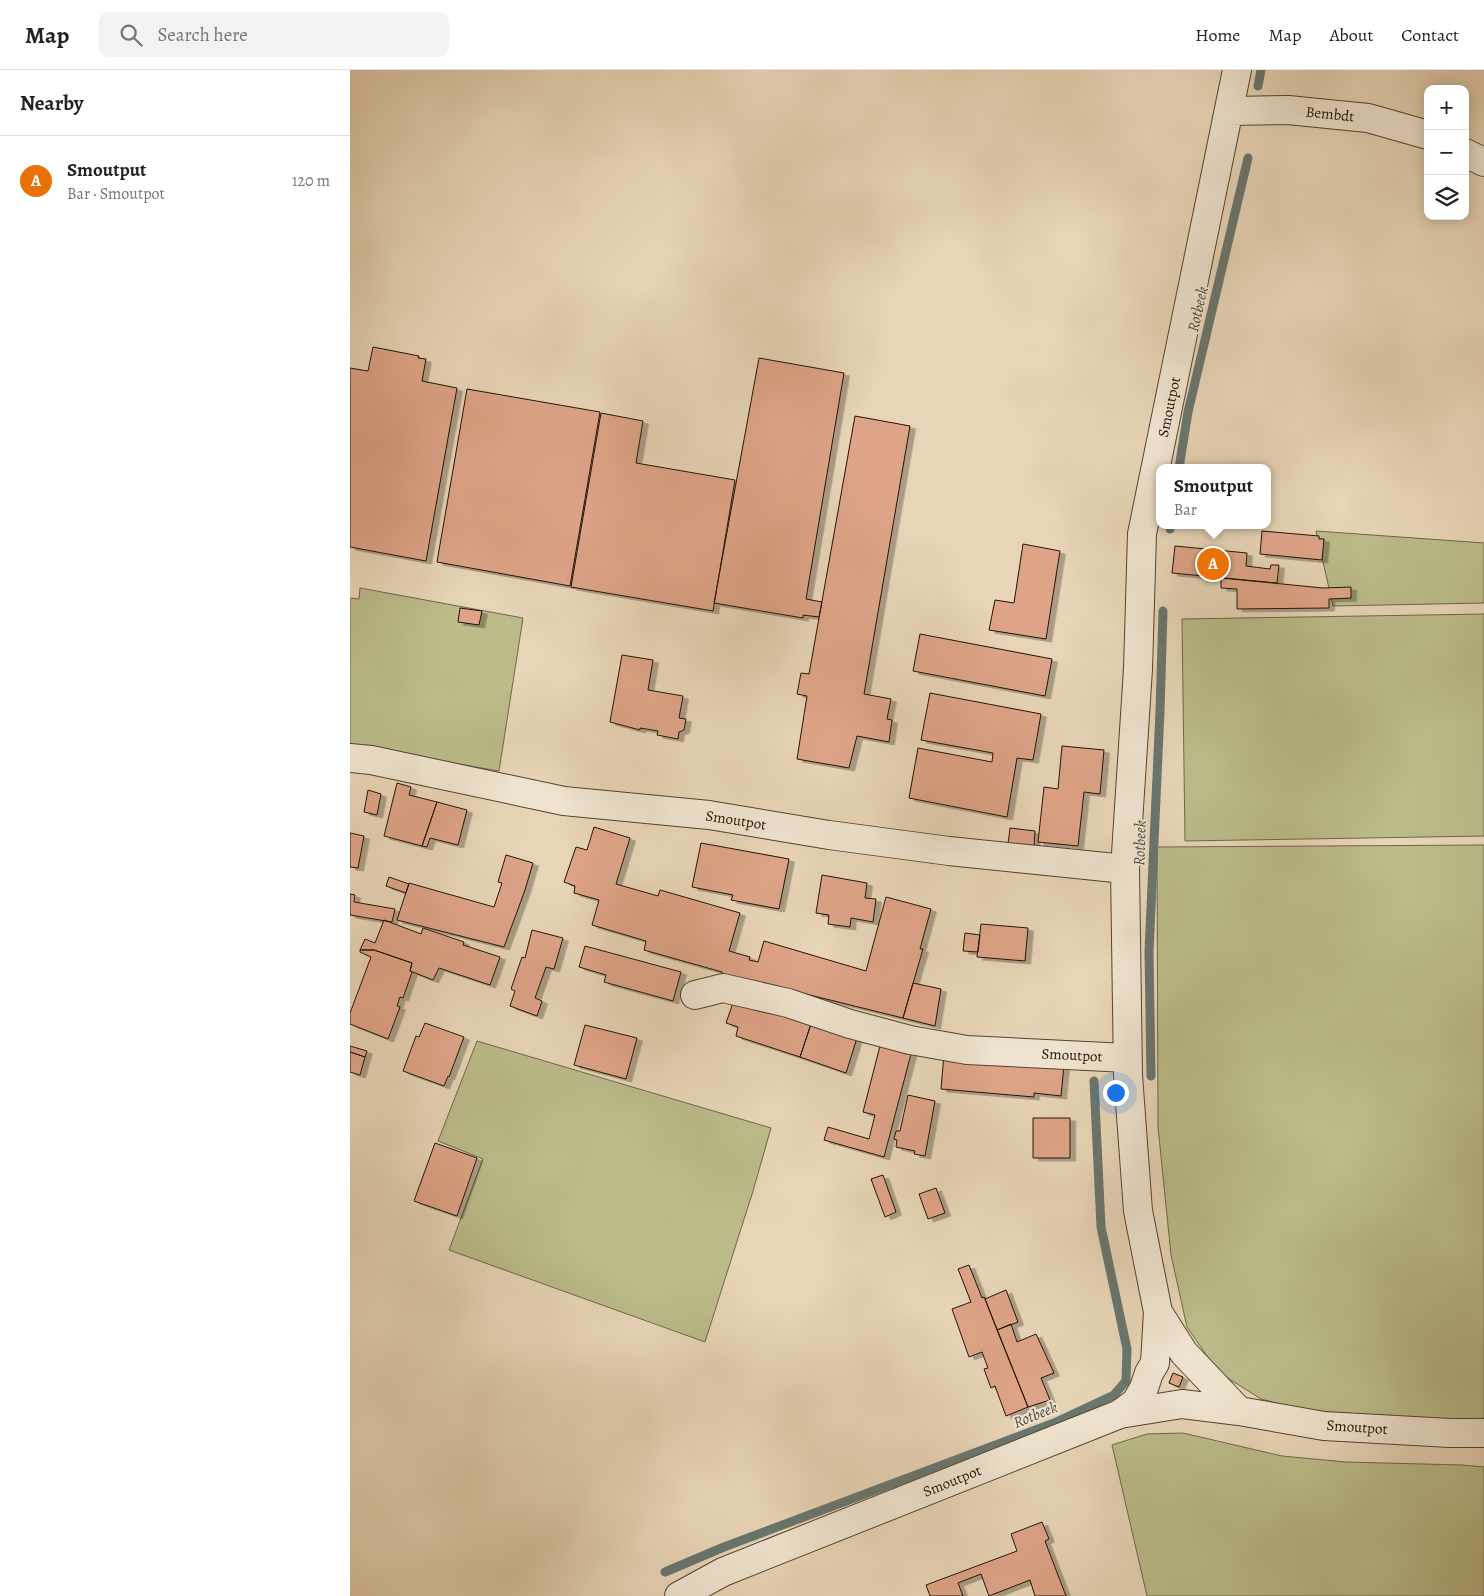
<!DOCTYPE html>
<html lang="en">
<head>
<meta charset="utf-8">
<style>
	body { margin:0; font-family:Alegreya,serif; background:#f2f2f2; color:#222 }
	.controls { position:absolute; right:15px; top:15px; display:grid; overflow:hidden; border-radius:10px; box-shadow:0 2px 12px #0003 }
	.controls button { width:45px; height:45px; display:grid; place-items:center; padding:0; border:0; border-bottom:1px solid #e0e0e0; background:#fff; color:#222; font:25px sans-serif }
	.you { position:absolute; left:765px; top:1022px; width:18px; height:18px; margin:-12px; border:4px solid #fff; border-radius:50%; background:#1a73e8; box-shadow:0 0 0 8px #1a73e833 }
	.badge { display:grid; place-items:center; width:32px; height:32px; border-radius:50%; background:#b45309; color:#fff; font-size:16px; font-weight:700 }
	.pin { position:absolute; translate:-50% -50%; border:2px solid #fff; box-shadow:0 1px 5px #0006 }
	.popup { position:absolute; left:806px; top:394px; width:115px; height:65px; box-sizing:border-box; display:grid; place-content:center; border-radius:10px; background:#fff; filter:drop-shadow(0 1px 4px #0005); font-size:16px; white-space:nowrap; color:#767676 }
	.popup b { font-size:19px; color:#222 }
	.popup::after { content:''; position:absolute; left:50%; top:100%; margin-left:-10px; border:10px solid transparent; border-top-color:#fff }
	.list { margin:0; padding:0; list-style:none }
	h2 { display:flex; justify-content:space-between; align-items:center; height:65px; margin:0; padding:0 20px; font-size:21px }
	h2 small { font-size:16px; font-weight:400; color:#767676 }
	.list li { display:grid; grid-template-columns:32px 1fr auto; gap:15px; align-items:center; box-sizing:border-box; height:90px; padding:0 20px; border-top:1px solid #e0e0e0 }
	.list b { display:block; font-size:19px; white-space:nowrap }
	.list p { margin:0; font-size:16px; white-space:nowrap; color:#767676 }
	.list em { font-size:16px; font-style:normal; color:#767676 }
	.icon { flex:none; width:28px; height:28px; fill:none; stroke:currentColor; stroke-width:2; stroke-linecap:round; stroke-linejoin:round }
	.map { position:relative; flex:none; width:1134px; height:1526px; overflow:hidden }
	header { display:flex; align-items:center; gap:30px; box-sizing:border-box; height:70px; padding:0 25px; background:#fff; border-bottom:1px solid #e0e0e0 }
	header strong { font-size:24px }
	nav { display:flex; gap:28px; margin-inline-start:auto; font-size:18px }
	.search { width:350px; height:45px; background:#f2f2f2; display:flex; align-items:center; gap:12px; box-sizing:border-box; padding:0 18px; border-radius:10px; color:#767676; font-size:19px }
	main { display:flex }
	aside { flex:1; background:#fff }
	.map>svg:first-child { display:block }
	.green { fill:#bbbc8a; stroke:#6e6848 }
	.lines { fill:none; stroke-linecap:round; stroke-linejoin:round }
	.stream { stroke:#69766f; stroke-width:9 }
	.building { fill:#dfa488; stroke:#201405; filter:url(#shadow) }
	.minor-casing { stroke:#524432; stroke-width:30 }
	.minor { stroke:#f0e4d0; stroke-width:28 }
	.labels { text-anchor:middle; stroke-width:4; stroke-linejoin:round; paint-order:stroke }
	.street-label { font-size:15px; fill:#201405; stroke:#f0e4d0 }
	.water-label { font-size:16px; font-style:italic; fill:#4a4d43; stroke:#f0e4d0 }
</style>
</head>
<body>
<header>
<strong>Map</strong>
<div class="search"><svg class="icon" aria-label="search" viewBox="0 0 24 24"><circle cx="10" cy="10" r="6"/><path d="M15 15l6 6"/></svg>Search here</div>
<nav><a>Home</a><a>Map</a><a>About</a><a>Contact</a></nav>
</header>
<main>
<aside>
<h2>Nearby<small></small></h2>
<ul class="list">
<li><span class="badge" style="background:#e8710a">A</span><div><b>Smoutput</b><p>Bar · Smoutpot</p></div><em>120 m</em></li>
</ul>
</aside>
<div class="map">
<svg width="1134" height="1526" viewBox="0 0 1134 1526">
	<defs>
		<filter id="shadow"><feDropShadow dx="5.5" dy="3" stdDeviation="0" flood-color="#0004"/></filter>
	</defs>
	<rect width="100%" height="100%" fill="#e8d5b7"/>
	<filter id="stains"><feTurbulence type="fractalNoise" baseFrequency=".004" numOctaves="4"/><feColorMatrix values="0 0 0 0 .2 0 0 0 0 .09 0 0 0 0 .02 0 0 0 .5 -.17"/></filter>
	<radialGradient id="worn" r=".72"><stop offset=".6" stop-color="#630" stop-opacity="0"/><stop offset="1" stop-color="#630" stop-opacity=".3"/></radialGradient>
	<path class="green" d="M966 461 1134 473V533L983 536Z
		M10 518 173 548 149 701 0 675V528L9 529Z
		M1134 544V766L835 771 832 549Z
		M1134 775V1348L1119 1350 1011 1346 952 1340 911 1329 868 1302 837 1257 821 1185 808 1057 807 777Z
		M127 971 421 1058 403 1121 355 1272 99 1180 133 1089 88 1071Z
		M833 1363 932 1386 996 1392 1112 1395 1134 1397V1526H797L762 1375 797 1364Z"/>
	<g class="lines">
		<path class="stream" d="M908 16 911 0
			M829 398 838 342 898 88
			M820 459V455
			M801 1006 799 881 810 641 813 541
			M315 1502 374 1477 704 1353 764 1325 776 1311 777 1279 751 1157 744 1011"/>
	</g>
	<path class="building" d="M23 277 69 286 68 288 76 289 72 311 107 318 76 491 0 477V298L18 301Z
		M409 288 494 303 456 529 472 532 469 547 453 545V548L364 533Z
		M117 319 250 342 220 516 87 492Z
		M251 343 293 351 286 393 385 410 363 541 221 517Z
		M505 346 560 356 514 624 541 629 537 649 542 650 539 672 507 666 499 698 447 689 457 626 447 624 451 603 459 604Z
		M912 461 969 466V469H974L972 490 910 484Z
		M673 474 710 481 696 569 639 560 645 530 664 533Z
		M825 476 897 483 896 496 920 499 921 495H929L927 513 822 503Z
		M871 508 973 518 1001 517V528L979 529V538L887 539V519L871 518Z
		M110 538 132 541 129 555 108 552Z
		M570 564 702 589 695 626 563 601Z
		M272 585 303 590 298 620 333 626 329 648 336 649 334 660 329 662 328 669 307 665 308 661 290 658V660L260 652Z
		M580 623 691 644 683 690 667 688 657 747 559 728 568 678 642 692 643 683 571 670Z
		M712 676 754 680 750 724 734 722 728 776 688 772 694 717 708 719Z
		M47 713 61 717 59 725 87 732 72 776 34 766Z
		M18 720 31 724 27 745 14 742Z
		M87 732 117 740 108 775 80 768 77 777 72 776Z
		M244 757 280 768 266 814 308 826 310 820 390 843 379 881 400 887 399 890 408 892 414 871 516 901 536 827 581 839 570 879H573L553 948 403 911 372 905V902L294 880 296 871 242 855 249 830 224 823 225 816 214 812 226 777 237 780Z
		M660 758 685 761 684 776 658 774Z
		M0 763 14 766 8 798 0 797Z
		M351 773 439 789 429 839 381 830 383 825 342 817Z
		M156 785 183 793 175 820 154 877 47 850 59 813 144 837 152 813 148 812Z
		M472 805 517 813 515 828 526 829 523 852 501 848 500 857 478 854 479 845 466 843Z
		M39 807 59 814 56 823 36 816Z
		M0 824 5 825 4 832 45 839 42 852 0 845Z
		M34 850 71 864 73 858 114 872 113 875 150 887 140 915 89 898 83 910 60 901 62 893 24 880H10L15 869 25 873Z
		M631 854 678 858 675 891 627 887Z
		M182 860 213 868 204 899 196 897 185 928 192 931 187 946 160 936 165 921 161 919 172 887 175 888Z
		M615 863 630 865 628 882 613 881Z
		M235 876 331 902 323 931 254 912 256 905 229 897Z
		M10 880H24L62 893 60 901 62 902 53 928 50 927 47 936 50 937 38 969 0 954V943L21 887 10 882Z
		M563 913 591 919 585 956 553 948Z
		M383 933 412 942 413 938 461 954 450 987 386 966 388 957 376 953Z
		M75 953 114 967 99 1007 98 1006 94 1016 53 1001 66 966 69 967Z
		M461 954 507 968 496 1003 450 987Z
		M235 955 287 968 276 1009 224 995Z
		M0 976 17 981 15 987 0 982Z
		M530 976 561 984 534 1087 474 1070 478 1057 519 1069 525 1045 513 1042Z
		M0 982 15 987 10 1005 0 1002Z
		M594 984 714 995 711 1026 684 1023V1027L591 1019Z
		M558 1025 585 1031 575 1086 564 1084 565 1081 546 1077 547 1070 544 1069 546 1061H550Z
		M683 1048H720V1088H683Z
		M85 1073 127 1088 107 1146 64 1131Z
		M533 1105 546 1142 535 1147 521 1109Z
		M586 1118 595 1143 578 1149 569 1124Z
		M619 1195 632 1228 634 1227 635 1229 678 1337 656 1346 645 1316 641 1318 634 1299 638 1298 632 1282 619 1287 602 1239 621 1232 608 1199Z
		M656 1220 668 1252 647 1260 635 1229Z
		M661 1254 667 1272 686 1264 704 1303 691 1308 700 1330 678 1337 647 1260Z
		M823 1303 833 1307 829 1317 819 1313Z
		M692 1452 699 1469 695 1471 716 1526H685L680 1510 639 1526 631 1504 608 1513 613 1526H580L576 1515 667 1481 661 1464Z"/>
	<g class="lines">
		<defs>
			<path id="minor" d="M879 41 938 40 1018 48 1078 65
				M1115 83 1134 92
				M0 688 21 690 214 731 359 745 479 765 599 781 775 799
				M345 925 373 918 438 933 500 954 560 970 617 980 777 988
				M808 1242 834 1283 889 1341
				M770 1344 832 1334 889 1341 974 1356 1100 1363H1134
				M329 1526 373 1502 770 1344 786 1332 794 1318 799 1303 805 1293 808 1242 788 1141 778 1005 775 799 788 599 792 464 887 0"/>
		</defs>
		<use href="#minor" class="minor-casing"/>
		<use href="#minor" class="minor"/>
	</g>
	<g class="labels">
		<g class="street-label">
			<text transform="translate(980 44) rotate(6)" y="5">Bembdt</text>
			<text transform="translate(819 337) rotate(-78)" y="5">Smoutpot</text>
			<text transform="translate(386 750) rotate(9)" y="5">Smoutpot</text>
			<text transform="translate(722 985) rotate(3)" y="5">Smoutpot</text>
			<text transform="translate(1007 1357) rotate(4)" y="5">Smoutpot</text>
			<text transform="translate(602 1411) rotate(-22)" y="5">Smoutpot</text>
		</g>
		<g class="water-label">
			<text transform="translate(847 239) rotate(-77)" y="6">Rotbeek</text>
			<text transform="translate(789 773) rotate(-88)" y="6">Rotbeek</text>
			<text transform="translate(685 1344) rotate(-22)" y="6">Rotbeek</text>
		</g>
	</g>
	<rect width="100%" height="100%" filter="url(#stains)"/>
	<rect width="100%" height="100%" fill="url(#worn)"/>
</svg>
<div class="controls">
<button>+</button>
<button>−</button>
<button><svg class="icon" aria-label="layers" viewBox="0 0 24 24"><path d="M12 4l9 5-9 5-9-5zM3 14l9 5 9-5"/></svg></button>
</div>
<div class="you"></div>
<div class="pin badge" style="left:863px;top:494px;background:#e8710a">A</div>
<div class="popup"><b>Smoutput</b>Bar</div>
</div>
</main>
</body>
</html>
